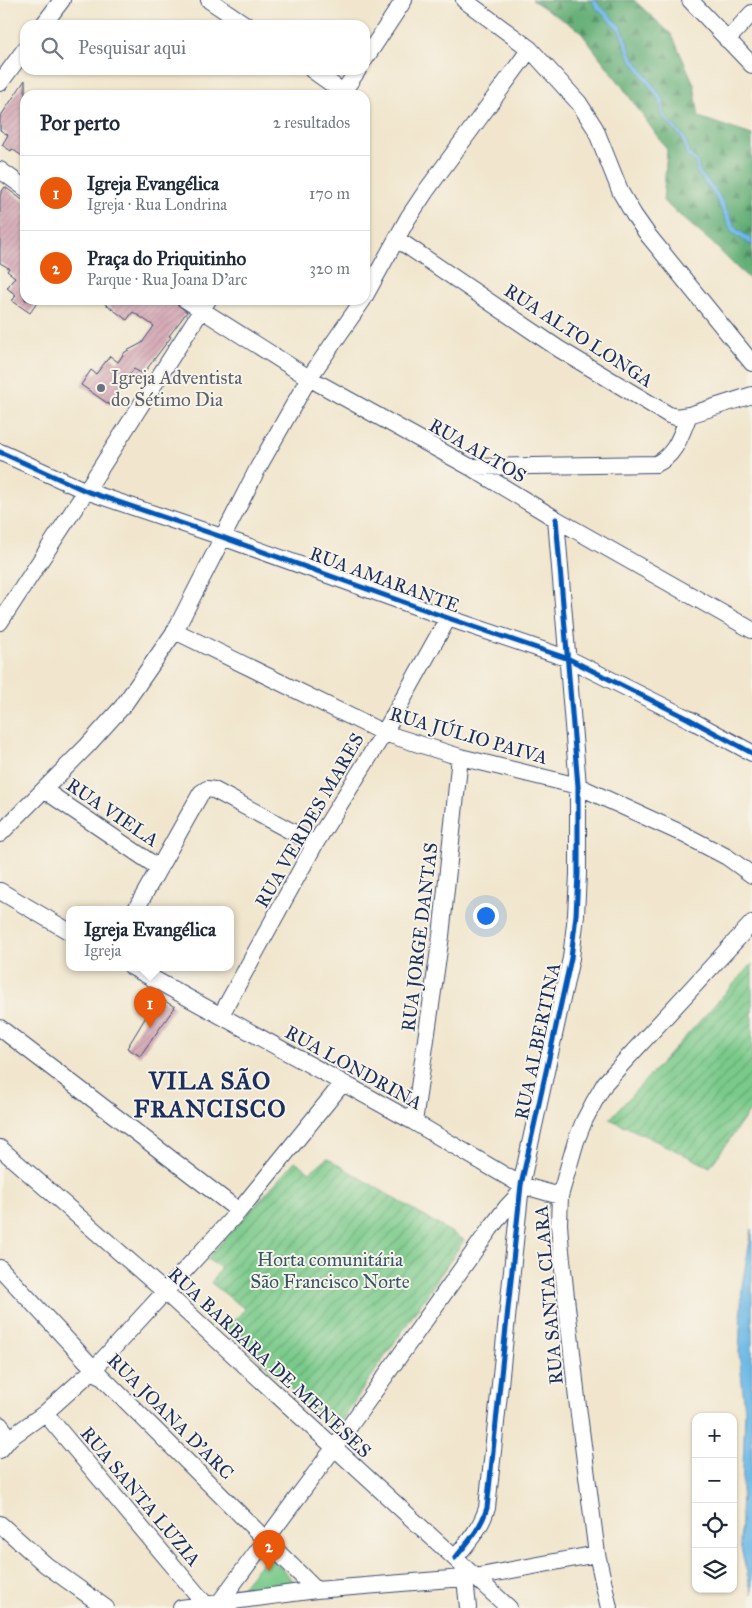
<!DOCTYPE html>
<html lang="pt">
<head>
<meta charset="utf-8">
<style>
	body { margin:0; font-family:"IM FELL Great Primer",serif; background:#f2f2f3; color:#1f2937 }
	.controls { position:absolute; right:15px; bottom:15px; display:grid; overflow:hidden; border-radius:10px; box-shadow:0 1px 4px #0004 }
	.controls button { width:45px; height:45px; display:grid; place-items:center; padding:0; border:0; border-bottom:1px solid #e0e1e3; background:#fff; color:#1f2937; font:25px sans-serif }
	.you { position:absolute; left:485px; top:915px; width:18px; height:18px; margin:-12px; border:4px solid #fff; border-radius:50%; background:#1a73e8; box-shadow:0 0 0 8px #1a73e833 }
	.badge { display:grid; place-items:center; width:32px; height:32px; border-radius:50%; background:#ea580c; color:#fff; font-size:16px; font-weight:700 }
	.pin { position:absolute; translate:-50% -41px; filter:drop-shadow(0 1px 2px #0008) }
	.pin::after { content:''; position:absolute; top:26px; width:18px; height:15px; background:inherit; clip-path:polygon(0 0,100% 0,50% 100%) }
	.popup { position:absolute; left:66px; top:906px; width:168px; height:65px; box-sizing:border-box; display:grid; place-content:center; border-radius:10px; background:#fff; filter:drop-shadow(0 1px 4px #0005); font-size:16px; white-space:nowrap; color:#747a83 }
	.popup b { font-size:19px; color:#1f2937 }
	.popup::after { content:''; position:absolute; left:50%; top:100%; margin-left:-10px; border:10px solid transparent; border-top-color:#fff }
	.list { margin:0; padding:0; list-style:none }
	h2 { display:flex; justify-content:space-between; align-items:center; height:65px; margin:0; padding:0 20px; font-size:21px }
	h2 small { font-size:16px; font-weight:400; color:#747a83 }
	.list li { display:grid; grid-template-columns:32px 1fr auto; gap:15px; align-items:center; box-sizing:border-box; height:75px; padding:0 20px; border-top:1px solid #e0e1e3 }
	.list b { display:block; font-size:19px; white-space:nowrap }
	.list p { margin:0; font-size:16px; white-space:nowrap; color:#747a83 }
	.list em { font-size:16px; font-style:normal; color:#747a83 }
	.icon { flex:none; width:28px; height:28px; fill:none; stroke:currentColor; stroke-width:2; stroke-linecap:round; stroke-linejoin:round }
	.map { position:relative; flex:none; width:752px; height:1608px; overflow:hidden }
	.search { position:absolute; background:#fff; box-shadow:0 1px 4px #0004; left:20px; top:20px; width:350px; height:55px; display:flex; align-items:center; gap:12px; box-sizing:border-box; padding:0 18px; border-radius:15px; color:#747a83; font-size:19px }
	.panel { position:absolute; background:#fff; box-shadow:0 1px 4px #0004; left:20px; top:90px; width:350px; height:215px; border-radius:15px }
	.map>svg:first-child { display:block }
	.forest { fill:url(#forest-firs); stroke:#3f6e6a }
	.park { fill:#7aca8a; stroke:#4a7c74 }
	.garden { fill:url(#garden-furrows); stroke:#4a7c74 }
	.water { fill:#6cb9e6; stroke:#4474a2 }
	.building { fill:url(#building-hatch) }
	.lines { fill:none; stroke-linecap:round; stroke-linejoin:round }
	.minor-casing { stroke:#3b4a6f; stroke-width:18 }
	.minor { stroke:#fff; stroke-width:16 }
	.cycleway-casing { stroke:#f7f3e8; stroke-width:8 }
	.cycleway { stroke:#0057b8; stroke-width:5 }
	.worship-dot { fill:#6b7280; stroke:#f7f3e8; stroke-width:2 }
	.labels { text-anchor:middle; stroke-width:4; stroke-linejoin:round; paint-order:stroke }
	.street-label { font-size:19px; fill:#1b2f5e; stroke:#f7f3e8 }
	.worship-label { font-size:19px; fill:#5b616d; stroke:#f7f3e8; text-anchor:start }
	.park-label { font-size:19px; fill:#335669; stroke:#f7f3e8 }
	.district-label { font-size:24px; font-weight:bold; letter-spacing:1px; fill:#1b2f5e; stroke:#f7f3e8 }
</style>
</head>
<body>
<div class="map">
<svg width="752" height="1608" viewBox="0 0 752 1608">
	<defs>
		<pattern id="forest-firs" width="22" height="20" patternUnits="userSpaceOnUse" patternTransform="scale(1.25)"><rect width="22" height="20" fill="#63ae76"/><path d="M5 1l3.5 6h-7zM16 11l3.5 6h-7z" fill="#518e64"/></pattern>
		<pattern id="garden-furrows" width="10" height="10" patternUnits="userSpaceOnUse" patternTransform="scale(1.25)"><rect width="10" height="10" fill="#7aca8a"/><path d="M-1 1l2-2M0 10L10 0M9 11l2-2" fill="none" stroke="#63a474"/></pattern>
		<pattern id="building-hatch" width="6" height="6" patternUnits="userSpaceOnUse" patternTransform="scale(1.25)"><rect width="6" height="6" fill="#cf9bac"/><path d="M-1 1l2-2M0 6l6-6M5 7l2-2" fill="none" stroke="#a77f8f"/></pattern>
	</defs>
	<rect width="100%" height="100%" fill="#f7f3e8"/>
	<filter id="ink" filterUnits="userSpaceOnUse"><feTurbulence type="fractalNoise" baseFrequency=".02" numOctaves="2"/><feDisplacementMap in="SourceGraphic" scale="10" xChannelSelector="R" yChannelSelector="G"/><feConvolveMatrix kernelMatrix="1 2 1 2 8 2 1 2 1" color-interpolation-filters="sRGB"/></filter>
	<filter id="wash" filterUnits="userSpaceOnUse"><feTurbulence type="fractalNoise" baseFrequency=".0096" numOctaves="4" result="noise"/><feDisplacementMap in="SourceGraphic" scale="20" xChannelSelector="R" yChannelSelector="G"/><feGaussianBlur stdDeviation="1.12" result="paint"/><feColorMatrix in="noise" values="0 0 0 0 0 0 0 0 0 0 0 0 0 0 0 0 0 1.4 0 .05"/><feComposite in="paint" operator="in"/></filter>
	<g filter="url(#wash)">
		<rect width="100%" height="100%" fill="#f1e6cd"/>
		<path class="forest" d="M532 0H634L672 35 694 84 699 117 752 135V281L736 267 710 241 663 201 667 150 621 85 579 30Z"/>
		<path class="park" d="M268 1555 299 1587 233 1598Z"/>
		<path class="garden" d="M752 964V1108L710 1167 610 1119Z
			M327 1158 464 1240 335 1430 226 1328 245 1309 211 1283 221 1268 207 1259 295 1161 310 1172Z"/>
		<path class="water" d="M591 0H597L598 3 622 27 632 54 664 100V114L685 137 690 154 698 161 699 170 719 194 737 229 752 239V246L732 233 714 196 696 172 695 162 686 156 682 139 662 116 659 101 629 57 619 31 595 7Z
			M752 1229V1594L740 1544 745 1411 739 1353 742 1286Z"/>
		<g id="blocks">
			<path class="building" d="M25 80V158L12 149 11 151 2 145 8 135 0 130V117Z
				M5 187 25 202V300H39L30 313 11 300H13L16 295 7 288 15 277 7 271 9 268 0 263V194Z
				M100 300H172L187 312 169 336 171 337 143 374 134 369 118 389 120 390 110 405 81 385 91 370 96 374 110 356 118 362 125 352 142 343 154 326 133 312 127 320Z
				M158 997 175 1007 140 1056 127 1048Z"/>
		</g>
	</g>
	<g filter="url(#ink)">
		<use href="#blocks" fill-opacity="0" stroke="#3b4a6f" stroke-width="1"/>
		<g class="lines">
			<defs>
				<path id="minor" d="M209 0 246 25
					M464 0 530 49 579 103 595 128 621 193 634 215 648 235 752 363
					M690 0 752 65
					M43 25 62 0
					M727 40 752 13
					M365 59 404 0
					M312 70 343 92
					M0 83 25 49
					M341 95 358 70
					M0 170 25 188
					M397 239 559 349 669 415 676 417 689 415 752 395
					M365 296 408 218 426 191 530 49
					M186 300 309 378 470 467 556 519 752 630
					M0 452 86 491 222 537 448 618 569 659 687 718 752 753
					M470 467 656 464C676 455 681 434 689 415
					M0 622 86 491 208 300
					M175 631 384 733 460 757 578 786 681 833 727 857 752 875
					M44 790 159 868
					M0 834 87 746 123 706 175 631 259 466 309 378 363 300
					M0 891 70 932
					M136 909 201 793 207 789 214 790 315 844
					M132 967 414 1122 521 1185 560 1196
					M221 1015 315 844 384 733 448 618
					M0 1028 239 1211
					M414 1122 441 936 460 757
					M0 1148 165 1292 509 1608
					M0 1268 94 1369 316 1590
					M45 1413 206 1605
					M0 1425 10 1438
					M0 1450 10 1438 45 1413 94 1369 239 1211 342 1084
					M0 1524 46 1565 106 1608
					M455 1558C468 1542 481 1528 487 1508L521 1185 571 958 576 915 578 874V786L556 519
					M465 1578 468 1608
					M219 1603 334 1448 490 1229 506 1208 520 1193
					M181 1608 316 1590 475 1577 597 1554
					M609 1608 597 1554 577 1399 561 1251 559 1224 560 1196 576 1141 584 1121 594 1102 605 1083 621 1065 752 923"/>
			</defs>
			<use href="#minor" class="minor-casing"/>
			<use href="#minor" class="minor"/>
			<defs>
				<path id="cycleway" d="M0 452 86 491 222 537 448 618 569 659 687 718 752 753
					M455 1558C468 1542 481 1528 487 1508L521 1185 571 958 576 915 578 874V786L556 519"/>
			</defs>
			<use href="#cycleway" class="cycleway-casing"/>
			<use href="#cycleway" class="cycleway"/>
		</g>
	</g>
	<circle class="worship-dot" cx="101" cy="388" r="5"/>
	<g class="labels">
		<g class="street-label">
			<text transform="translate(579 335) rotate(33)" y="7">RUA ALTO LONGA</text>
			<text transform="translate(478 450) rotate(30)" y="7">RUA ALTOS</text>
			<text transform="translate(385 579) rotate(20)" y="7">RUA AMARANTE</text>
			<text transform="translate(469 735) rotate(16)" y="7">RUA JÚLIO PAIVA</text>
			<text transform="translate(113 812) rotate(34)" y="7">RUA VIELA</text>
			<text transform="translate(309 820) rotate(-60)" y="7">RUA VERDES MARES</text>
			<text transform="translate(419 937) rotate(-83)" y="7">RUA JORGE DANTAS</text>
			<text transform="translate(537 1041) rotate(-78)" y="7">RUA ALBERTINA</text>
			<text transform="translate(354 1067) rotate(29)" y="7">RUA LONDRINA</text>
			<text transform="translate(548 1295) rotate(-95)" y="7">RUA SANTA CLARA</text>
			<text transform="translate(270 1362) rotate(43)" y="7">RUA BARBARA DE MENESES</text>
			<text transform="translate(171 1416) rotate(45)" y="7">RUA JOANA D'ARC</text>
			<text transform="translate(141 1496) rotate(50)" y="7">RUA SANTA LUZIA</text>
		</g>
		<g class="worship-label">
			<text x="111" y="384">Igreja Adventista<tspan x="111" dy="22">do Sétimo Dia</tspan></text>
		</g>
		<g class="park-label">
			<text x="330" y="1266">Horta comunitária<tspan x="330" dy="22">São Francisco Norte</tspan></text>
		</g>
		<g class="district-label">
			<text x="210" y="1089">VILA SÃO<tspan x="210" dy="28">FRANCISCO</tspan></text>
		</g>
	</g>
</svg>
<div class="controls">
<button>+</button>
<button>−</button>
<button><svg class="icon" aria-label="locate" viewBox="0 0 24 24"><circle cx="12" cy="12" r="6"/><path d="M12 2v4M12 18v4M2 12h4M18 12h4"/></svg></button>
<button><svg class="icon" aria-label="layers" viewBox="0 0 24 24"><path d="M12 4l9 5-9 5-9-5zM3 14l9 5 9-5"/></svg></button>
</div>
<div class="you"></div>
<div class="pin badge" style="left:150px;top:1028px">1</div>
<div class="popup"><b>Igreja Evangélica</b>Igreja</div>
<div class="pin badge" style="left:269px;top:1571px">2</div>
<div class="search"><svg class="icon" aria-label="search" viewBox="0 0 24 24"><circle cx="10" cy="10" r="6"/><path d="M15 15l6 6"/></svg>Pesquisar aqui</div>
<section class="panel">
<h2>Por perto<small>2 resultados</small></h2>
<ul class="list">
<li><span class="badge">1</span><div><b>Igreja Evangélica</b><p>Igreja · Rua Londrina</p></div><em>170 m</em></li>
<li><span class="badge">2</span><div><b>Praça do Priquitinho</b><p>Parque · Rua Joana D'arc</p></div><em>320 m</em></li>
</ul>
</section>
</div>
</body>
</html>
